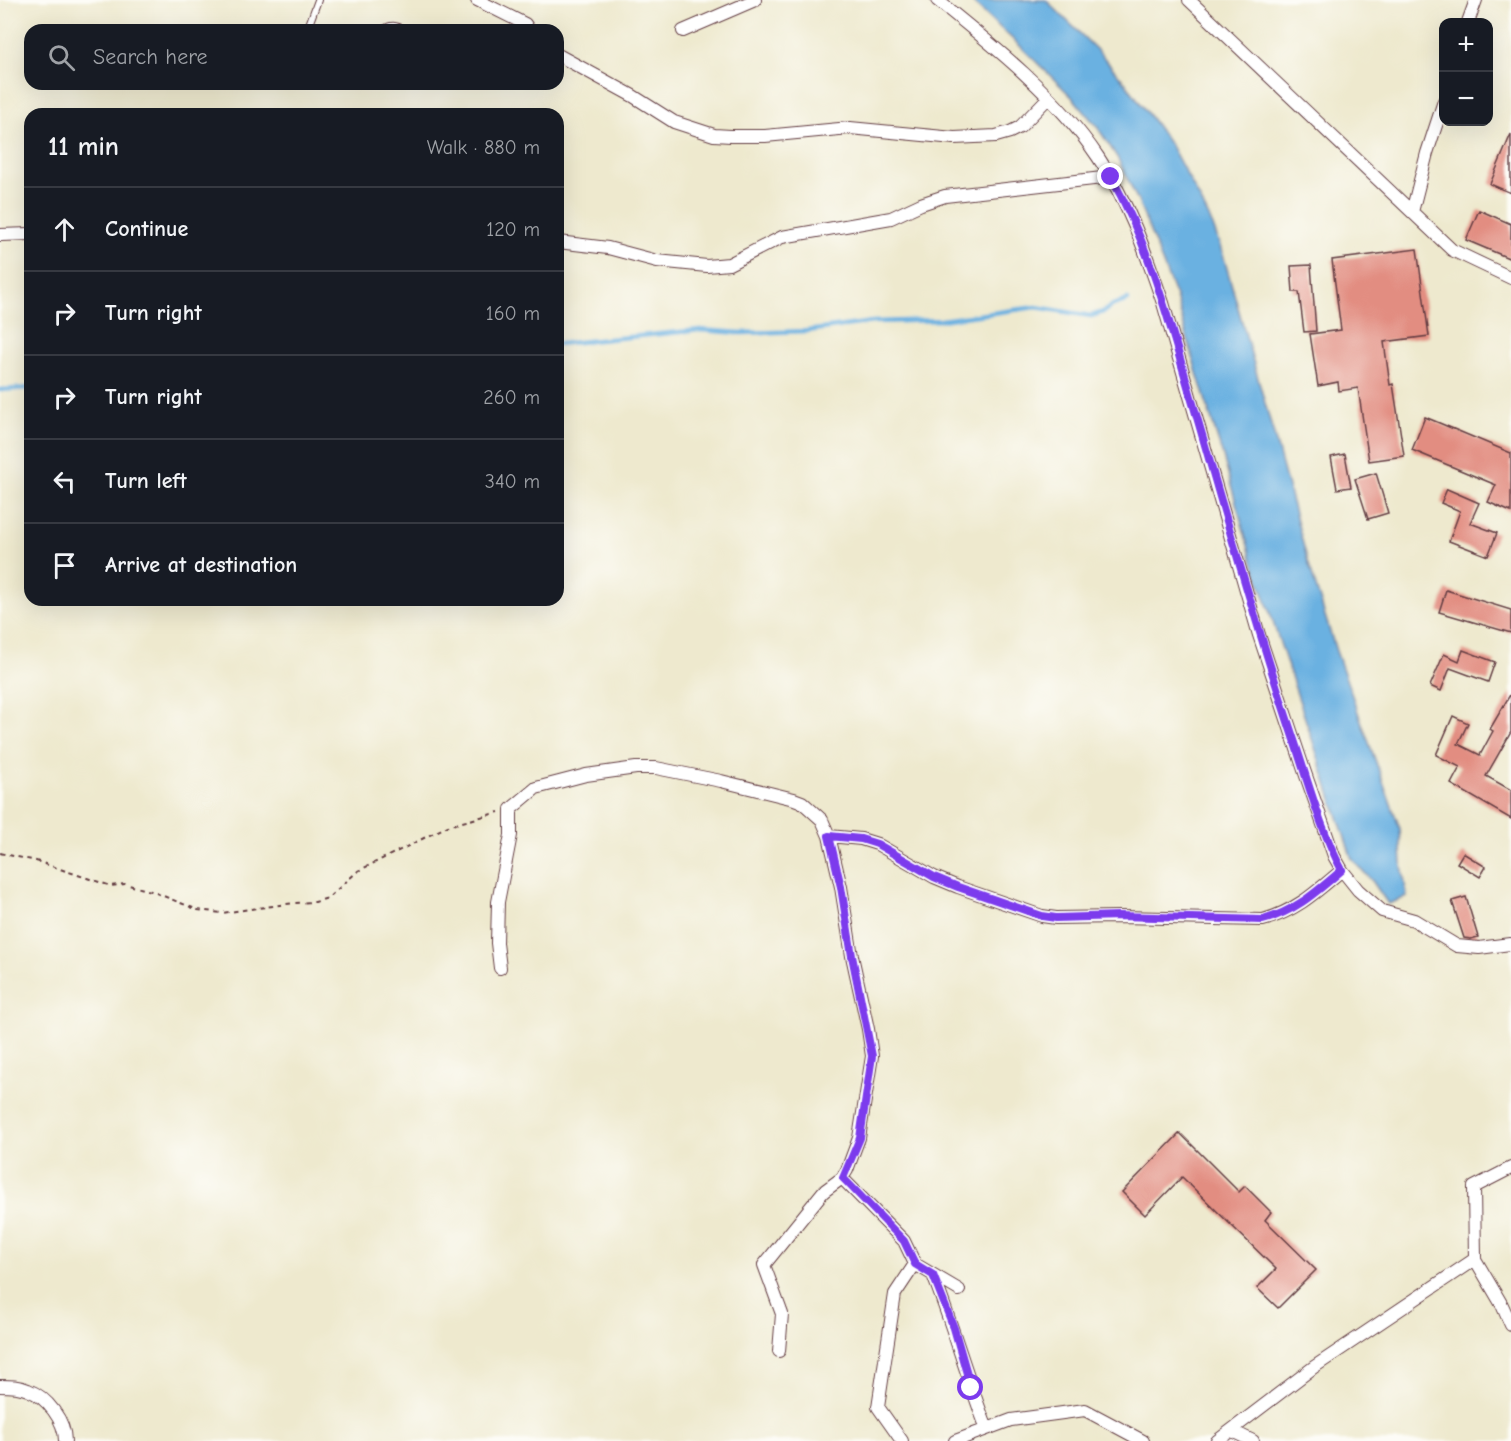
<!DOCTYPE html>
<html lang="en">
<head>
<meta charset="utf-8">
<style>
	body { margin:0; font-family:"Comic Neue",sans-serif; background:#20242c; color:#f1f3f6 }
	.controls { position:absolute; right:18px; top:18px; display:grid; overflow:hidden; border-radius:12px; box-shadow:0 6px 24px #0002 }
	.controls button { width:54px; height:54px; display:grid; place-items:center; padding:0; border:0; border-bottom:2px solid #363941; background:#171b24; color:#f1f3f6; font:30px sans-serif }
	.stop { position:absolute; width:18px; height:18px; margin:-14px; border:4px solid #7c3aed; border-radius:50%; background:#fff }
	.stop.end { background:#7c3aed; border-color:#fff; box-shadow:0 2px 6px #0008 }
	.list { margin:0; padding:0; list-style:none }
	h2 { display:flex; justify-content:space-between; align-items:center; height:78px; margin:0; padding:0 24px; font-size:26px }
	h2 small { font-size:20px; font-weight:400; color:#9ea1a6 }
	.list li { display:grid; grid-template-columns:39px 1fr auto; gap:18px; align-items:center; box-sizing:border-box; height:84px; padding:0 24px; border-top:2px solid #363941 }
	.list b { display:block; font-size:22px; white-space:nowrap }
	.list em { font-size:20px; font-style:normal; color:#9ea1a6 }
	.icon { flex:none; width:33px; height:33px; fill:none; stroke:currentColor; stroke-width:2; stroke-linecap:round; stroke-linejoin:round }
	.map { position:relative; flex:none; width:1511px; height:1441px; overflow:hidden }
	.search { position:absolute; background:#171b24; box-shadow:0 6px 24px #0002; left:24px; top:24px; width:540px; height:66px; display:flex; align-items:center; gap:15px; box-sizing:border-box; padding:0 21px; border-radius:18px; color:#9ea1a6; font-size:22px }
	.panel { position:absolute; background:#171b24; box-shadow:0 6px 24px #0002; left:24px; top:108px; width:540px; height:498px; border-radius:18px }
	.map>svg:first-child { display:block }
	.water { fill:#6ab1e1; stroke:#5a6886; stroke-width:1.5 }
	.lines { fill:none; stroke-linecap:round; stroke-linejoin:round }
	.stream { stroke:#6ab1e1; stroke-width:4.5 }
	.building { fill:#e28d81 }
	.service-casing { stroke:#633d43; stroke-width:8 }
	.minor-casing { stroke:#633d43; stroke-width:14 }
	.path { stroke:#633d43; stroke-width:2; stroke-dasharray:4.5 4.5; stroke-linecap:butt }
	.service { stroke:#fff; stroke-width:6 }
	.minor { stroke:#fff; stroke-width:12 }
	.route { stroke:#7c3aed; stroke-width:8 }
</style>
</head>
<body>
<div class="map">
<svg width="1511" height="1441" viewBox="0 0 1511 1441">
	<rect width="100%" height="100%" fill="#fdfcf7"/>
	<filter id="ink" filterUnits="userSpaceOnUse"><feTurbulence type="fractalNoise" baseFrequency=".0167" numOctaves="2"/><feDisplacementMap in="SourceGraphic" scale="12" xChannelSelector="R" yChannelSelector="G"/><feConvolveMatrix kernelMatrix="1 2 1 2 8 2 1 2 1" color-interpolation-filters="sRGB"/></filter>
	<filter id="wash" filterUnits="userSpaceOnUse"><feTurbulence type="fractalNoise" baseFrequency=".008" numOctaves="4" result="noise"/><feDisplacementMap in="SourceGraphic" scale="24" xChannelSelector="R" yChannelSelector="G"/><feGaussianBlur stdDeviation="1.35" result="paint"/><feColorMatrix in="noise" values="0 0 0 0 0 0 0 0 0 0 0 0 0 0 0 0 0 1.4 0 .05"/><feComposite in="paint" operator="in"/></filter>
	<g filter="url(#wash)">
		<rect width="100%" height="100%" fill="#eee9ce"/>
		<path class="water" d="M970 0H1046L1099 52 1128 86 1171 146 1200 199 1213 226 1224 258 1274 435 1306 555 1336 651 1400 829 1402 865 1407 897 1388 904 1373 882 1352 859 1251 556 1222 453 1197 373 1176 297 1138 201 1117 157 1098 128 1073 98 1020 46Z"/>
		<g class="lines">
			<path class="stream" d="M558 344 700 330 741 333 807 331 873 322 941 320 1036 307 1091 316 1103 312 1113 305 1128 300
				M0 390 30 388"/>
		</g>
		<g id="blocks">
			<path class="building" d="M1511 134V193L1490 184Z
				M1479 210 1511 224V259L1466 240Z
				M1417 249 1429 336 1384 342 1390 385 1393 384 1404 456 1369 461 1358 388 1339 391 1338 382 1318 386 1310 334 1341 330 1332 260Z
				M1311 265 1316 331 1304 332 1299 292H1293L1291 266Z
				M1425 417 1511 453V512L1488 502 1496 485 1412 450Z
				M1345 454 1351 487 1337 489 1331 457Z
				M1376 473 1388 513 1368 519 1355 479Z
				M1447 489 1479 503 1470 523 1497 533 1488 556 1449 541 1460 511 1441 503Z
				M1446 590 1511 610V633L1439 612Z
				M1463 650 1495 662 1488 682 1450 668 1441 691 1430 686 1444 654 1459 661Z
				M1511 693V732L1486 776 1511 790V819L1451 784 1460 767 1436 755 1453 716 1468 723 1458 744 1480 755 1493 731 1490 729Z
				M1463 853 1486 867 1480 877 1457 863Z
				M1466 897 1478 937 1471 939 1464 938 1452 901Z
				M1180 1133 1239 1192 1245 1186 1271 1212 1265 1220 1316 1270 1278 1308 1257 1288 1276 1269 1182 1177 1145 1215 1122 1192Z"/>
		</g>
	</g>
	<g filter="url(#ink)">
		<use href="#blocks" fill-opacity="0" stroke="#633d43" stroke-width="1.5"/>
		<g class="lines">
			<defs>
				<path id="service" d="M307 30 318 0
					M383 30C391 23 398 26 407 30"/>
				<path id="minor" d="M477 0 525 24 529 30
					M937 0C993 45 1058 97 1098 157 1128 201 1146 253 1163 303L1259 635 1304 770 1334 856 1342 870 1358 890 1382 911 1414 920 1457 946 1479 948 1510 944
					M1189 0 1452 250 1511 278
					M1468 22 1476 0
					M683 31 755 0
					M558 55 633 96 674 122 714 135 731 136H765L850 128 954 138 996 136 1010 132 1020 127 1048 98
					M1412 212 1427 153 1444 101
					M0 235 30 234
					M558 242 608 248 657 261 707 266 729 264 782 237 891 218 921 204 945 196 1111 177
					M829 836 861 839 877 844 934 877 958 887 1042 916 1056 918 1119 917 1263 920C1296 911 1316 892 1342 870
					M500 968 497 943 498 902 511 835V809L536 788 586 775 636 768H656L721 781 794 799 802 802 822 820 829 836 841 887 852 956 868 1029 872 1056 859 1138 847 1170 842 1178 823 1192 764 1265 782 1314 779 1351
					M842 1178 904 1241 915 1264 895 1294 878 1407 902 1441
					M1475 1259 1502 1305 1511 1325
					M915 1264 959 1290
					M933 1275C953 1326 967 1378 987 1429
					M0 1386C10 1386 19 1386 28 1390 47 1397 65 1421 65 1441
					M1232 1431 1253 1441
					M955 1441 1011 1420 1085 1410 1143 1441
					M1217 1441 1314 1367 1475 1259 1474 1187 1511 1168"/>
			</defs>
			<use href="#service" class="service-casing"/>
			<use href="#minor" class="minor-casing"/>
			<path class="path" d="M0 853 36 861 111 886 125 884 151 891 198 910 222 913 294 903 315 902 328 898 358 871 448 826 499 812"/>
			<use href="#service" class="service"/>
			<use href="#minor" class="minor"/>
		</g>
	</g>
	<g class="lines" filter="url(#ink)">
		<path class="route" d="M971 1388 954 1328 933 1275 915 1264 904 1241 843 1178 860 1138 872 1056 852 956 841 887 829 836 861 839 877 844 934 877 958 887 1042 916 1056 918 1119 916 1263 920C1296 911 1316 892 1342 870 1320 829 1307 778 1292 734 1256 626 1226 517 1194 407 1171 329 1151 248 1111 177"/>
	</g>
</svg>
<div class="controls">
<button>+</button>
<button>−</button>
</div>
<div class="stop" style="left:971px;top:1388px"></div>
<div class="stop end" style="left:1111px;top:177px"></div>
<div class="search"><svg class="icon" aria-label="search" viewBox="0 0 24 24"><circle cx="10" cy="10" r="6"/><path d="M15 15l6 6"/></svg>Search here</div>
<section class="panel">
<h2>11 min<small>Walk · 880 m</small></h2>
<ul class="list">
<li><svg class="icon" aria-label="ahead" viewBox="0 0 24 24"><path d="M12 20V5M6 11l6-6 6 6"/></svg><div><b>Continue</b></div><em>120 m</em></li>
<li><svg class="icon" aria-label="right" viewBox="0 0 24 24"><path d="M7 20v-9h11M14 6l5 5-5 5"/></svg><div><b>Turn right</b></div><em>160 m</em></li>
<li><svg class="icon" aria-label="right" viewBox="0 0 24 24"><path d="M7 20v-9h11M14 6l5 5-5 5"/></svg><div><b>Turn right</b></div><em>260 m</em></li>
<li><svg class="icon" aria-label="left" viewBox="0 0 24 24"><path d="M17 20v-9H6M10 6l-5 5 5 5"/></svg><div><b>Turn left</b></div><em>340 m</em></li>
<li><svg class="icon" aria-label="arrive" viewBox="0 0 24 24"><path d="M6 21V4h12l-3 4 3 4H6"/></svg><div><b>Arrive at destination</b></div></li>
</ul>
</section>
</div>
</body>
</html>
